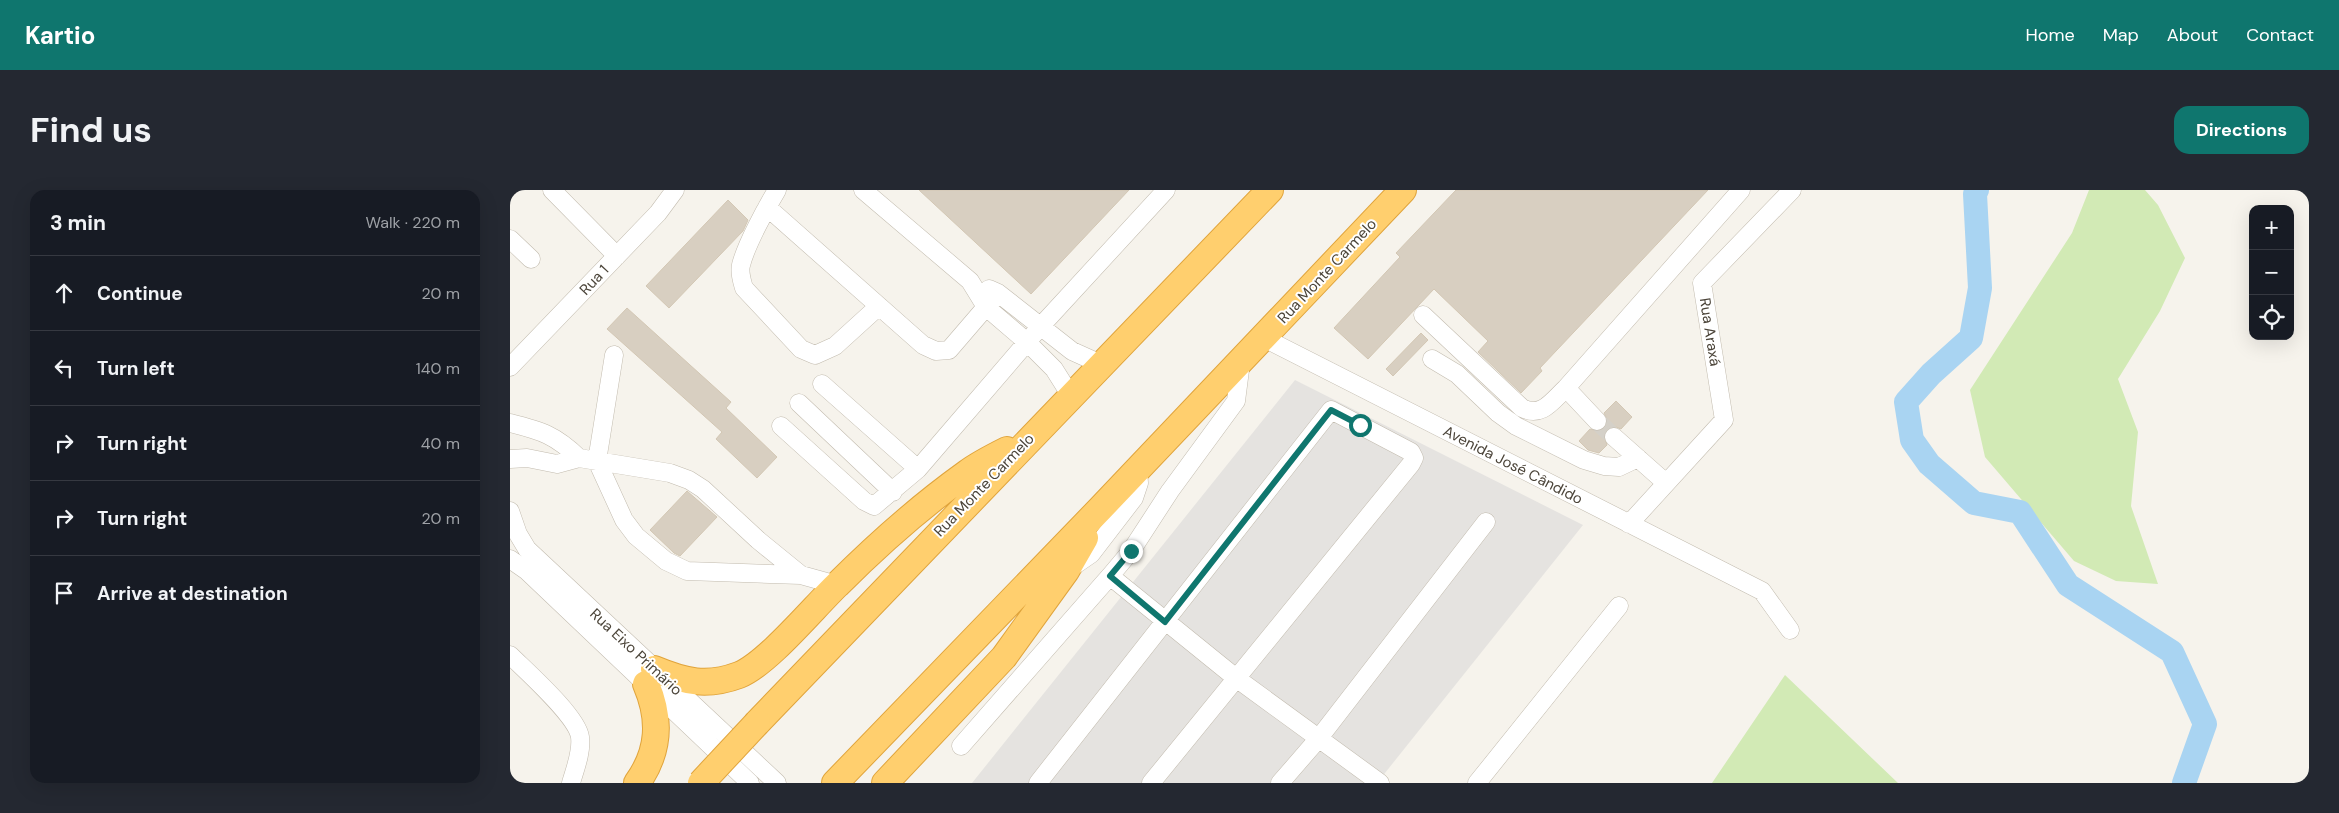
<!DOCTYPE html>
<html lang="en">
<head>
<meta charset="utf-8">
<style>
	body { margin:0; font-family:"DM Sans",sans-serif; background:#242831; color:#f1f3f6 }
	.controls { position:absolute; right:15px; top:15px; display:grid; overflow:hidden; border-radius:10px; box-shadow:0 5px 20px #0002 }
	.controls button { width:45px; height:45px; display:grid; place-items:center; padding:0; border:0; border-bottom:1px solid #363941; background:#171b24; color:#f1f3f6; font:25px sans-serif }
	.stop { position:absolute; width:15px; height:15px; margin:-11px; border:4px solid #0f766e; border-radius:50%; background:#fff }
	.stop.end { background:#0f766e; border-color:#fff; box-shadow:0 1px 5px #0008 }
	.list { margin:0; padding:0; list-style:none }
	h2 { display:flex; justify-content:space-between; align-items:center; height:65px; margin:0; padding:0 20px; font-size:21px }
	h2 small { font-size:16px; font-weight:400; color:#9ea1a6 }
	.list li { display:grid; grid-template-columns:32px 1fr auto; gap:15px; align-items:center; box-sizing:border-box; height:75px; padding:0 20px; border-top:1px solid #363941 }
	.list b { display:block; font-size:19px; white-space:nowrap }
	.list em { font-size:16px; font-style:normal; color:#9ea1a6 }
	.icon { flex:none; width:28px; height:28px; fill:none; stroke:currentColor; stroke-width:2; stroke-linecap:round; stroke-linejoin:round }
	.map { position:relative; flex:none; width:1799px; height:593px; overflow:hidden; border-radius:15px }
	header { display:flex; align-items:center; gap:30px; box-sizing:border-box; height:70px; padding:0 25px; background:#0f766e; color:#fff }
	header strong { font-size:24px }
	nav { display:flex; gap:28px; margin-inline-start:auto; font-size:18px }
	.intro { display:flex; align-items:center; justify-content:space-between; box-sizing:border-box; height:120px; padding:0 30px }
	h1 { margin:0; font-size:35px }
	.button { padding:12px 22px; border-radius:15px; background:#0f766e; color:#fff; font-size:18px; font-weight:700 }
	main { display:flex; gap:30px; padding:0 30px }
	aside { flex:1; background:#171b24; border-radius:15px; box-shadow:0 5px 20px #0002 }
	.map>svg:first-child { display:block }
	.green { fill:#d2eab5 }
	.parking { fill:#e5e3e0 }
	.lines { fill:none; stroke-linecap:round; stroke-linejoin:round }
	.river { stroke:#a9d4f2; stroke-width:24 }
	.building { fill:#d8cfc1; stroke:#d3c7b4 }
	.minor-tunnel { stroke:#d4d0c8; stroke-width:18; stroke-dasharray:18 9; stroke-linecap:butt }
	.minor-casing { stroke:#c2bbae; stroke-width:19 }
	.highway-casing { stroke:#e0a43c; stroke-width:28 }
	.minor { stroke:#fff; stroke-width:18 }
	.highway { stroke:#ffcf6e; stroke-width:26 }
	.highway-bridge-casing { stroke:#e0a43c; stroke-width:28; stroke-linecap:butt }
	.highway-bridge { stroke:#ffcf6e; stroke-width:26 }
	.route { stroke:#0f766e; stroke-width:6 }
	.labels { text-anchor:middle; stroke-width:4; stroke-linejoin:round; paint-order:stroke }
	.street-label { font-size:15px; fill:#4b4439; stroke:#fff }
</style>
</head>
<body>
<header>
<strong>Kartio</strong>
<nav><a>Home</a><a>Map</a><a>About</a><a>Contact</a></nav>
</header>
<div class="intro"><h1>Find us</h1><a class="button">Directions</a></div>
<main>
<aside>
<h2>3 min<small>Walk · 220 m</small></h2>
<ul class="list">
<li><svg class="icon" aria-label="ahead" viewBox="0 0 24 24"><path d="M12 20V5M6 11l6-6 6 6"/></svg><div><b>Continue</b></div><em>20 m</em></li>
<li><svg class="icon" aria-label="left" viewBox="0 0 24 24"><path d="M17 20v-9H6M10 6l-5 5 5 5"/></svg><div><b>Turn left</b></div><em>140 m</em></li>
<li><svg class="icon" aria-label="right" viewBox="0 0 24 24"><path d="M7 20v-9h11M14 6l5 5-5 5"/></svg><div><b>Turn right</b></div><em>40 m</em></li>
<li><svg class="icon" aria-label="right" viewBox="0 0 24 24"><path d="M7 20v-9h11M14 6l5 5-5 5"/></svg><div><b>Turn right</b></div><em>20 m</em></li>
<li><svg class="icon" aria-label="arrive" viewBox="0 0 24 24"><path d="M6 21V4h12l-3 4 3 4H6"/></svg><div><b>Arrive at destination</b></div></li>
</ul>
</aside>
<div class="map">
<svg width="1799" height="593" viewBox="0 0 1799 593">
	<rect width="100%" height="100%" fill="#f6f3ec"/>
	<path class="green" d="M1579 0H1635L1648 15 1675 68 1650 121 1608 189 1628 242 1621 316 1648 394 1606 391 1564 371 1475 267 1460 200 1562 43Z
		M1275 485 1388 593H1202Z"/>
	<path class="parking" d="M785 190 1073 335 867 593H462Z"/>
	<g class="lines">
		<path class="river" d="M1467 0 1465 4 1470 98 1461 148 1421 184 1396 212 1402 250 1419 274 1464 313 1510 322 1558 395 1662 462 1695 534 1674 593"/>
	</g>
	<path class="building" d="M409 0H619L521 104Z
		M946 0H1198L1030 178 1032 181 1011 203 968 162 978 151 924 99 858 169 824 138 890 67 886 63Z
		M218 10 238 30 233 41 159 118 136 96Z
		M117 118 221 212 216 218 267 267 247 288 206 249 212 242 97 139Z
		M911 143 918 150 883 186 876 179Z
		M1106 211 1122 227 1111 239 1106 237 1096 240 1094 245 1097 255 1089 263 1078 260 1069 251 1080 239 1089 241 1095 238 1097 229 1094 223Z
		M177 301 207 327 170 366 164 363 140 340Z"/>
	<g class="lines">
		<path class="minor-tunnel" d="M1087 231 1104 247"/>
		<defs>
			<path id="minor" d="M42 0 107 66
				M267 0C256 18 236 55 231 75 229 83 232 91 234 98L291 159 305 165 325 156 369 116
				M353 0 460 91 476 117 517 152 544 179 561 206
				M257 17 413 155 426 161 439 160 488 103
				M0 49 21 69
				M479 99 488 103 562 161 593 175
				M913 125 1012 218C1032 228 1042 211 1056 198
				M754 148 1252 401 1280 440
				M104 165 87 271 114 330 126 346 156 371 177 381 291 385 327 395
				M922 169 947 184 988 223 1006 236 1074 270 1094 276 1109 277 1128 268
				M731 172 726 211 660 301 621 361 600 386 726 488 870 593
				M0 177 148 23 165 0
				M312 194 408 279
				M289 213 383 302
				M1087 231 1056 198 1231 0
				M0 233C32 241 45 245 69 268
				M271 236 354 311 364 316 408 279 530 137 656 0
				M1104 247 1156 293
				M0 269 17 268 47 274 69 268 160 283 179 290 193 299 248 350 291 385
				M0 321 8 344 17 359 267 593
				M1119 334 1214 230 1192 93 1282 0
				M0 369 17 381 240 593
				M565 375 581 364 624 308 629 293 628 280
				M0 465C17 482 67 526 70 547 72 562 65 579 61 593
				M451 556 600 386
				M528 593 821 220 901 262 904 268 901 274 641 593
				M770 593 809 548 976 332
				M967 593 1109 416"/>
			<path id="highway" d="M144 479C175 492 197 497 229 485 257 474 304 417 327 395 367 355 411 316 457 283 469 274 483 267 497 260
				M247 533 760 0
				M127 593C150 561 151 529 136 494
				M325 593 590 319 893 0
				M375 593 494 467 556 381 575 348"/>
		</defs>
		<use href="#minor" class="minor-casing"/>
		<use href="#highway" class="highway-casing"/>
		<use href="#minor" class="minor"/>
		<use href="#highway" class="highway"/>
		<defs>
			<path id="highway-bridge" d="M191 593 247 533"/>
		</defs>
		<use href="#highway-bridge" class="highway-bridge-casing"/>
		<use href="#highway-bridge" class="highway-bridge"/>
	</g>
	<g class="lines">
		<path class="route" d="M621 361 600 386 655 432 821 220 850 235"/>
	</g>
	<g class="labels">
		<g class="street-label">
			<text transform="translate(817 81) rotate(-47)" y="5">Rua Monte Carmelo</text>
			<text transform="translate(84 90) rotate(-47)" y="5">Rua 1</text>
			<text transform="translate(1200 142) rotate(81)" y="5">Rua Araxá</text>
			<text transform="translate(1003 275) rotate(27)" y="5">Avenida José Cândido</text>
			<text transform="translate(474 295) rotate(-46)" y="5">Rua Monte Carmelo</text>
			<text transform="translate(126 462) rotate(43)" y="5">Rua Eixo Primário</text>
		</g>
	</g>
</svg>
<div class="controls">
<button>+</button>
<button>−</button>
<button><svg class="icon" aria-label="locate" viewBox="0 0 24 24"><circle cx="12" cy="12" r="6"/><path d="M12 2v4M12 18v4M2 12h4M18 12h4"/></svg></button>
</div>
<div class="stop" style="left:850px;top:235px"></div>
<div class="stop end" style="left:621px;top:361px"></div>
</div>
</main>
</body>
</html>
